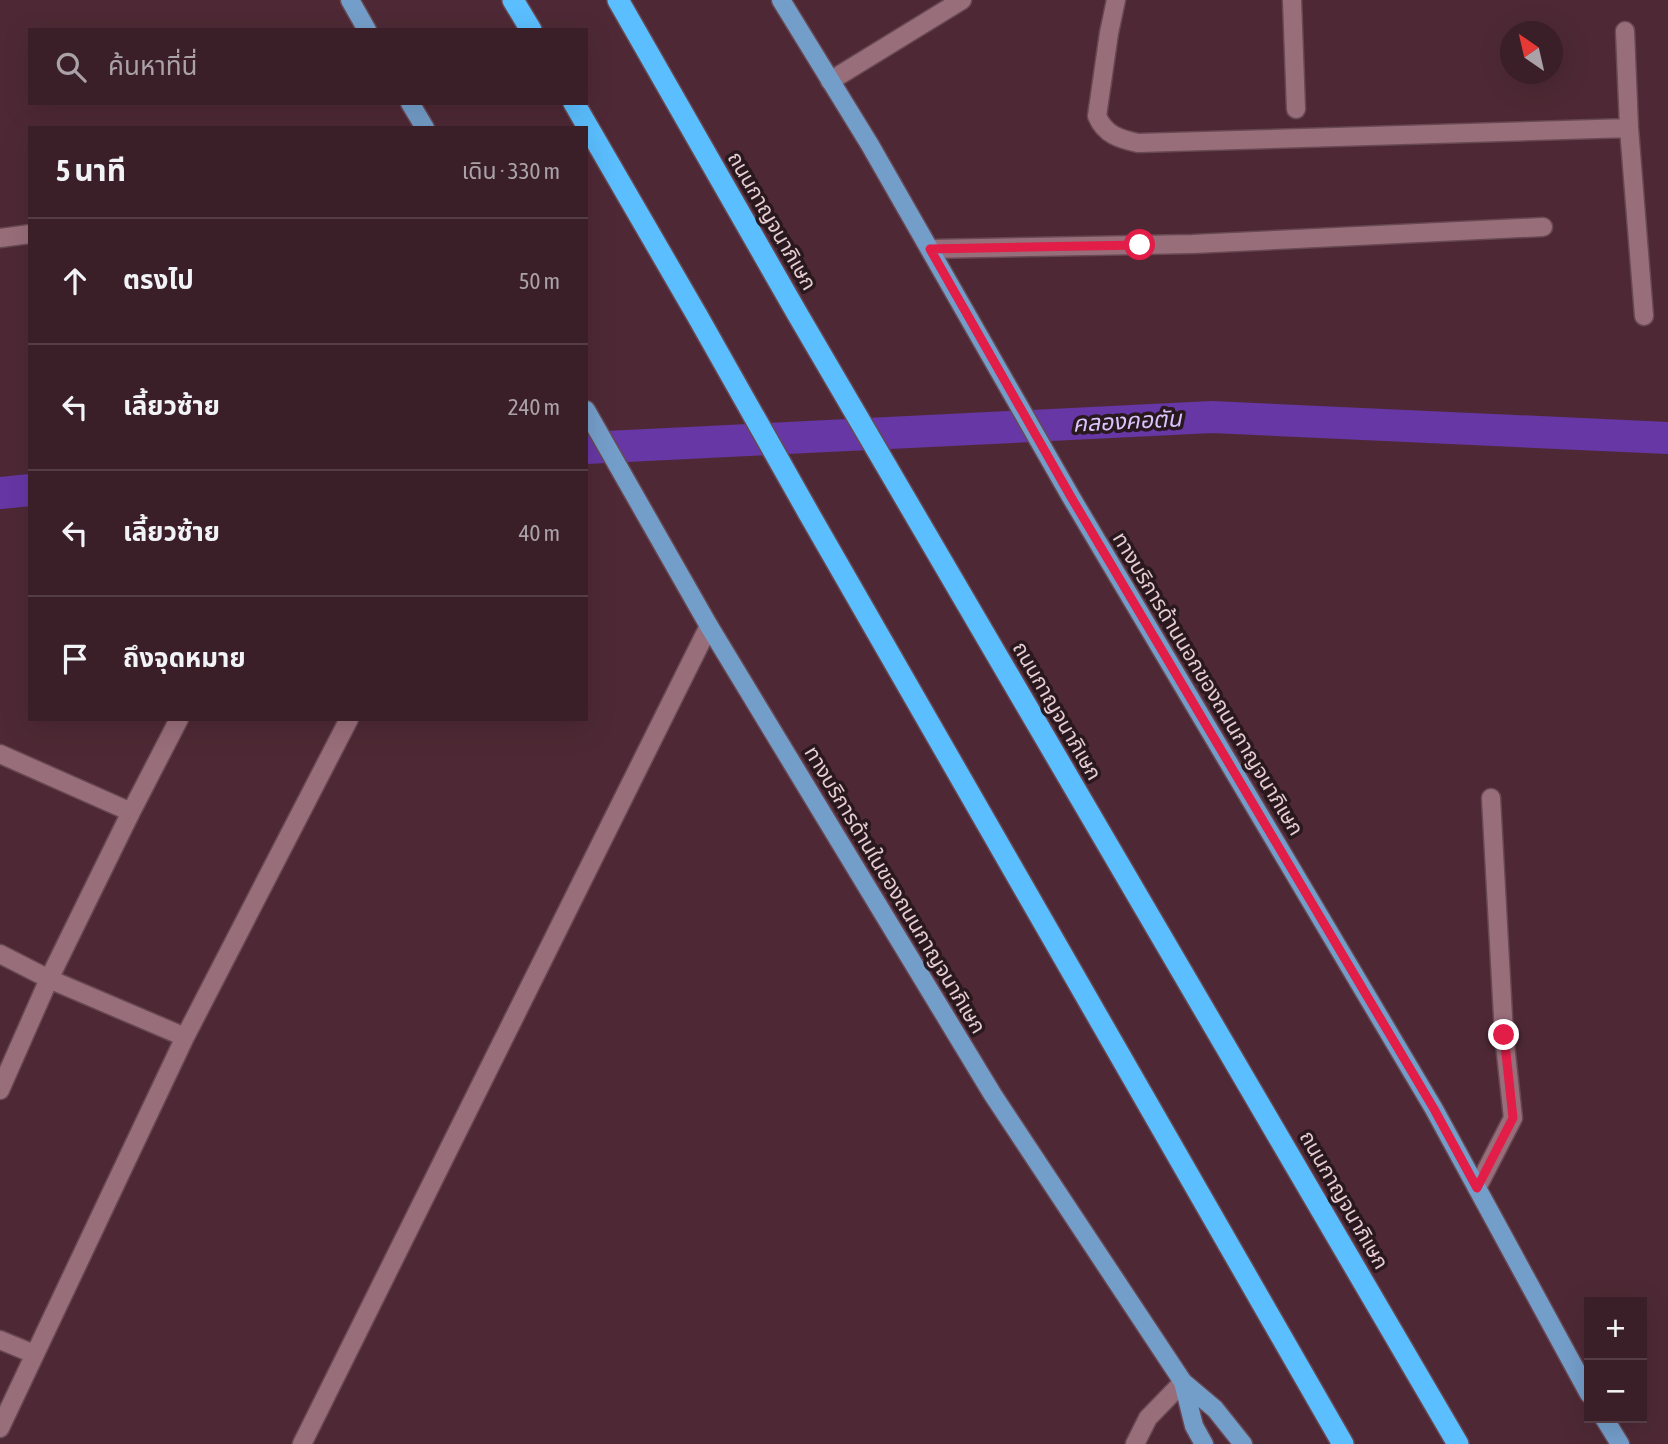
<!DOCTYPE html>
<html lang="th">
<head>
<meta charset="utf-8">
<style>
	body { margin:0; font-family:"Asap Condensed","Noto Sans Thai",sans-serif; background:#412730; color:#f1f3f6 }
	.controls { position:absolute; right:21px; bottom:21px; display:grid; overflow:hidden; border-radius:0px; box-shadow:0 7px 28px #0002 }
	.controls button { width:63px; height:63px; display:grid; place-items:center; padding:0; border:0; border-bottom:2px solid #543d45; background:#3a1f28; color:#f1f3f6; font:35px sans-serif }
	.compass { position:absolute; left:1500px; top:21px; width:63px; height:63px; border-radius:50%; background:#3a1f28; box-shadow:0 7px 28px #0002; rotate:326deg }
	.stop { position:absolute; width:21px; height:21px; margin:-16px; border:5px solid #e11d48; border-radius:50%; background:#fff }
	.stop.end { background:#e11d48; border-color:#fff; box-shadow:0 2px 7px #0008 }
	.list { margin:0; padding:0; list-style:none }
	h2 { display:flex; justify-content:space-between; align-items:center; height:91px; margin:0; padding:0 28px; font-size:30px }
	h2 small { font-size:23px; font-weight:400; color:#aba2a8 }
	.list li { display:grid; grid-template-columns:46px 1fr auto; gap:21px; align-items:center; box-sizing:border-box; height:126px; padding:0 28px; border-top:2px solid #543d45 }
	.list b { display:block; font-size:26px; white-space:nowrap }
	.list em { font-size:23px; font-style:normal; color:#aba2a8 }
	.icon { flex:none; width:38px; height:38px; fill:none; stroke:currentColor; stroke-width:2; stroke-linecap:round; stroke-linejoin:round }
	.map { position:relative; flex:none; width:1668px; height:1444px; overflow:hidden }
	.search { position:absolute; background:#3a1f28; box-shadow:0 7px 28px #0002; left:28px; top:28px; width:560px; height:77px; display:flex; align-items:center; gap:18px; box-sizing:border-box; padding:0 24px; border-radius:0px; color:#aba2a8; font-size:26px }
	.panel { position:absolute; background:#3a1f28; box-shadow:0 7px 28px #0002; left:28px; top:126px; width:560px; height:595px; border-radius:0px }
	.map>svg:first-child { display:block }
	.lines { fill:none; stroke-linecap:round; stroke-linejoin:round }
	.canal { stroke:#6737a5; stroke-width:32 }
	.minor-casing { stroke:#684853; stroke-width:21 }
	.major-casing { stroke:#684853; stroke-width:21 }
	.highway-casing { stroke:#684853; stroke-width:24 }
	.minor { stroke:#996e7b; stroke-width:18 }
	.major { stroke:#749eca; stroke-width:18 }
	.highway { stroke:#5bbefe; stroke-width:21 }
	.route { stroke:#e11d48; stroke-width:9 }
	.labels { text-anchor:middle; stroke-width:7; stroke-linejoin:round; paint-order:stroke }
	.street-label { font-size:21px; fill:#e4ccd2; stroke:#29181d }
	.water-label { font-size:23px; font-style:italic; fill:#d8c5fe; stroke:#29181d }
</style>
</head>
<body>
<div class="map">
<svg width="1668" height="1444" viewBox="0 0 1668 1444">
	<rect width="100%" height="100%" fill="#4e2935"/>
	<g class="lines">
		<path class="canal" d="M586 448 1212 417 1668 438
			M0 493 30 490"/>
		<defs>
			<path id="minor" d="M1116 0 1109 33 1097 116C1105 135 1120 139 1138 143L1629 128
				M1292 0 1296 109
				M1625 31 1629 128 1644 316
				M830 81 962 0
				M0 238 30 234
				M930 249 1193 244 1543 227
				M0 754 131 812
				M0 954 49 979 185 1037
				M0 1090 49 979 131 812 179 719
				M1477 1188 1513 1118 1504 1035 1491 798
				M0 1340 34 1354
				M0 1428 185 1037 349 719
				M302 1444 709 626
				M1135 1444 1148 1418 1183 1382"/>
			<path id="major" d="M350 0 367 30
				M781 0 870 145 1071 497 1434 1109 1589 1394
				M410 103 425 128
				M586 410 709 626 993 1095 1183 1382 1215 1409 1243 1444
				M1183 1382 1194 1426 1204 1444
				M1604 1418 1620 1444"/>
			<path id="highway" d="M513 0 531 30
				M618 0 798 315 1458 1444
				M574 103 698 317 808 512 1343 1444"/>
		</defs>
		<use href="#minor" class="minor-casing"/>
		<use href="#major" class="major-casing"/>
		<use href="#highway" class="highway-casing"/>
		<use href="#minor" class="minor"/>
		<use href="#major" class="major"/>
		<use href="#highway" class="highway"/>
	</g>
	<g class="lines">
		<path class="route" d="M1140 245 930 249 1071 497 1434 1109 1477 1188 1513 1118 1504 1035"/>
	</g>
	<g class="labels">
		<g class="street-label">
			<text transform="translate(772 221) rotate(60)" y="7">ถนนกาญจนาภิเษก</text>
			<text transform="translate(1208 684) rotate(59)" y="7">ทางบริการด้านนอกของถนนกาญจนาภิเษก</text>
			<text transform="translate(1057 711) rotate(60)" y="7">ถนนกาญจนาภิเษก</text>
			<text transform="translate(895 890) rotate(59)" y="7">ทางบริการด้านในของถนนกาญจนาภิเษก</text>
			<text transform="translate(1344 1200) rotate(60)" y="7">ถนนกาญจนาภิเษก</text>
		</g>
		<g class="water-label">
			<text transform="translate(1127 421) rotate(-3)" y="8">คลองคอตัน</text>
		</g>
	</g>
</svg>
<div class="controls">
<button>+</button>
<button>−</button>
</div>
<svg class="compass" viewBox="-18 -18 36 36"><path d="M0-13l5 13h-10z" fill="#e53935"/><path d="M0 13l5-13h-10z" fill="#aba2a8"/></svg>
<div class="stop" style="left:1140px;top:245px"></div>
<div class="stop end" style="left:1504px;top:1035px"></div>
<div class="search"><svg class="icon" aria-label="search" viewBox="0 0 24 24"><circle cx="10" cy="10" r="6"/><path d="M15 15l6 6"/></svg>ค้นหาที่นี่</div>
<section class="panel">
<h2>5 นาที<small>เดิน · 330 m</small></h2>
<ul class="list">
<li><svg class="icon" aria-label="ahead" viewBox="0 0 24 24"><path d="M12 20V5M6 11l6-6 6 6"/></svg><div><b>ตรงไป</b></div><em>50 m</em></li>
<li><svg class="icon" aria-label="left" viewBox="0 0 24 24"><path d="M17 20v-9H6M10 6l-5 5 5 5"/></svg><div><b>เลี้ยวซ้าย</b></div><em>240 m</em></li>
<li><svg class="icon" aria-label="left" viewBox="0 0 24 24"><path d="M17 20v-9H6M10 6l-5 5 5 5"/></svg><div><b>เลี้ยวซ้าย</b></div><em>40 m</em></li>
<li><svg class="icon" aria-label="arrive" viewBox="0 0 24 24"><path d="M6 21V4h12l-3 4 3 4H6"/></svg><div><b>ถึงจุดหมาย</b></div></li>
</ul>
</section>
</div>
</body>
</html>
